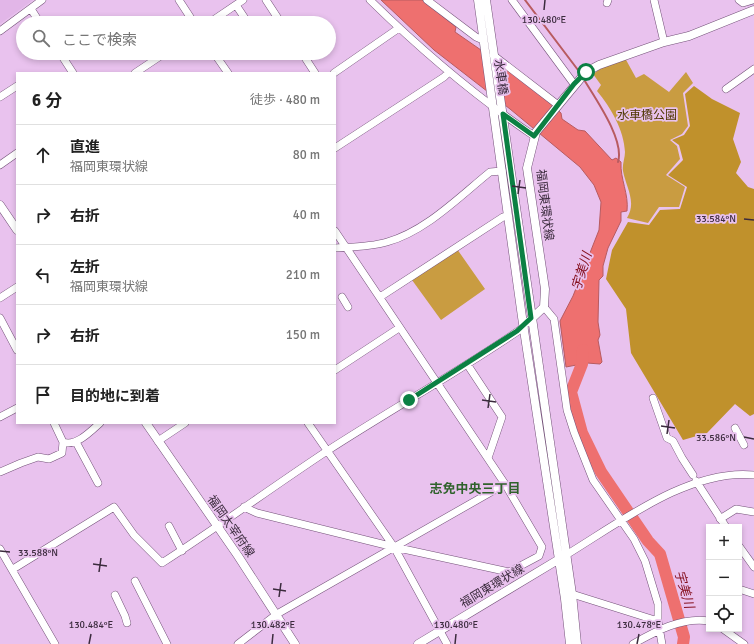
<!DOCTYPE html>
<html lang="ja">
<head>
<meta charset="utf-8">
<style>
	body { margin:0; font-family:Signika,"Noto Sans JP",sans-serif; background:#f6f6f6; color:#222 }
	.controls { position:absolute; right:12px; bottom:12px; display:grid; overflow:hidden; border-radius:0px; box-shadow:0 2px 6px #0003 }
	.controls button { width:36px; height:36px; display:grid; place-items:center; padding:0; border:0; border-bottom:1px solid #e0e0e0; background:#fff; color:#222; font:20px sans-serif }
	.stop { position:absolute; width:12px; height:12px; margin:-9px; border:3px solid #0b8043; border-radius:50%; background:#fff }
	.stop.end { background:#0b8043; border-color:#fff; box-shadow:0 1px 4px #0008 }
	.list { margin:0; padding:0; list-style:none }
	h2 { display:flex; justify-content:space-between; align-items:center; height:52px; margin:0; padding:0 16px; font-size:17px }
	h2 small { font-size:13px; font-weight:400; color:#767676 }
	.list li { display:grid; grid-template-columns:26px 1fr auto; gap:12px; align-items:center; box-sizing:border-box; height:60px; padding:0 16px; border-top:1px solid #e0e0e0 }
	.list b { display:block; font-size:15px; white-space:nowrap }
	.list p { margin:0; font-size:13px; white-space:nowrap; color:#767676 }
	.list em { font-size:13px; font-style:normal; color:#767676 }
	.icon { flex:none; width:22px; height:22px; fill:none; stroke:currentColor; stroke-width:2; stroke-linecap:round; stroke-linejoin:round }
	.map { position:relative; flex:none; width:754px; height:644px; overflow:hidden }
	.search { position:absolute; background:#fff; box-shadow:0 2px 6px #0003; left:16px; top:16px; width:320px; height:44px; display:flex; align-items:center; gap:10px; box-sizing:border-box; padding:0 14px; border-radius:22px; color:#767676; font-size:15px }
	.panel { position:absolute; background:#fff; box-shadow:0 2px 6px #0003; left:16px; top:72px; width:320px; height:352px; border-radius:0px }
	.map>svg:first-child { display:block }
	.built { fill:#e2b6e8 }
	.green { fill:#c99c41 }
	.forest { fill:#c0912c }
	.water { fill:#ee706f; stroke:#b85b60 }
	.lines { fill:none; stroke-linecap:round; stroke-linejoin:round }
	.stream { stroke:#b85b60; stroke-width:2 }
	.river { stroke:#ee706f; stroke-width:12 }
	.minor-casing { stroke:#745279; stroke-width:8 }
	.major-casing { stroke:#745279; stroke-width:9 }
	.minor { stroke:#fff; stroke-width:7 }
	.major { stroke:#fff; stroke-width:8 }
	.route { stroke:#0b8043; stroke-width:5 }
	.ticks { fill:none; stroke:#3b2b3d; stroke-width:1.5 }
	.labels { text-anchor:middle; stroke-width:3.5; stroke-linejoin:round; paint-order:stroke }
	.street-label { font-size:12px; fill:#3b2b3d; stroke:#e9c2ee }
	.park-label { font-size:12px; fill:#4e3600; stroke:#e9c2ee }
	.water-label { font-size:13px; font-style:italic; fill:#850f1e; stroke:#e9c2ee }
	.neighbourhood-label { font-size:13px; font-weight:bold; fill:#30622c; stroke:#e9c2ee }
	.ticks-label { font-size:10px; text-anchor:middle; fill:#3b2b3d; stroke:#e9c2ee; stroke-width:3.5; stroke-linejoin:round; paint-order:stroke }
</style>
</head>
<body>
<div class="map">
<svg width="754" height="644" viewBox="0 0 754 644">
	<rect width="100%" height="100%" fill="#e9c2ee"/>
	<path class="built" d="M0 0H33L0 24Z"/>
	<path class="green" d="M625 58 636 78 644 74 669 92 686 72 693 83 683 93 688 126 682 134 670 140 677 146 680 159 666 175 685 187 679 207H659L648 223 627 218C637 202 626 187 623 171 622 165 625 158 625 152 624 130 611 108 597 91L601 85 593 74 603 67Z
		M457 249 485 289 441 320 412 280Z"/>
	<path class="forest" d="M694 86 712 99 740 113 733 139 741 162 736 173 748 187 754 189V414L750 416 735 404 707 433 683 440 631 353 626 309 606 279 612 250 628 222 649 225 660 210 680 209 687 187 668 175 683 160 679 145 672 140 684 135 690 126 685 94Z"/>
	<path class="water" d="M381 0H422L456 27 455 32 504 66 551 104 561 113 562 119 578 130 585 131 612 160 616 158 621 162C620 179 629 194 627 211L621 212V221L608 248 603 266V276L599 280 598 322 600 335 598 340 602 362 600 364 587 363 566 367 560 321 573 296 599 230 601 202 594 185 580 167 510 109 434 50Z"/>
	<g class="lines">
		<path class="stream" d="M525 0 581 74
			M583 78C595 98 625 140 618 162"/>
		<path class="river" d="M583 350 582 364 571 392 582 433 601 472 648 541 660 554 684 637 683 644"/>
		<defs>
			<path id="minor" d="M179 0 194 23
				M266 0 281 23
				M370 0C421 50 475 96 534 136
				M427 0 476 37 483 40
				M512 0 574 84
				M654 0 664 42
				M739 0 743 3 753 0
				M607 3 608 0
				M236 5 248 23
				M31 9 40 23
				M209 23 243 0
				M0 31 42 0
				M60 53 73 73
				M214 53 228 73
				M302 53 315 73
				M493 55 558 105
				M135 73 165 53
				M334 73 399 28
				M726 89 754 69
				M0 97 17 86
				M335 148 444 77 449 72
				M0 165 17 153
				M335 248C352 247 370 247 387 242 426 231 459 197 490 172L502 171
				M342 297 348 307
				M380 297 503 217 508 216
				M0 298 17 287
				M544 307 554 319 567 410 574 432 593 480 634 539 645 561 658 604V621L662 644
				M0 318 17 350
				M467 364 502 417 488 458
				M335 370 399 328
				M653 398 667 438 673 441 682 458 693 475
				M0 417 17 408
				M308 423 394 547 447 644
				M735 428 744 445
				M158 441 185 423
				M63 442C76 447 91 431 100 423
				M76 442 98 483
				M0 472 21 463 38 457 49 459 62 453 63 442 54 423
				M696 481 726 527
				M244 507 257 513 394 547 509 572 539 556 542 547 505 484 335 231
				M720 519 736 509 754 512
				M169 526 182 551
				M739 546 754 567
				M0 549 55 644
				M566 555C619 523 690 468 754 475
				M13 569 114 507 134 535 162 563C218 527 271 488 327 451 392 409 460 371 524 327
				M135 581 167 644
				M739 589 754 594
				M572 594 658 621
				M115 595 125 616 127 623
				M723 629 744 644
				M238 644 277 614 505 484
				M633 644C656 631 681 617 709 621"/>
			<path id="major" d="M478 0 522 317 565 599 570 644
				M486 0 572 594 577 644
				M0 205 17 230
				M528 322 544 307 545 289 527 168 536 132 586 72 599 65 664 42 689 36 754 10
				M146 423 238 556 295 644
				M418 644 561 558"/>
		</defs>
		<use href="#minor" class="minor-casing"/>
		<use href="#major" class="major-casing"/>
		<use href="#minor" class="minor"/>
		<use href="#major" class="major"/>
	</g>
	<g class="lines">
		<path class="route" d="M409 400 517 331 531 318 503 114 534 136 574 84 586 72"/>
	</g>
	<path class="ticks" d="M544 10 545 0M512 186 526 188M518 194 520 180M744 219 754 220M482 400 496 402M488 408 490 394M661 426 675 428M667 434 669 420M744 437 754 439M0 551 10 552M93 564 107 566M99 572 101 558M273 589 286 591M279 597 281 583M89 644 91 634M272 644 273 634M455 644 456 634M637 644 639 634"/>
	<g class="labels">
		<g class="street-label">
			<text transform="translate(501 77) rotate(82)" y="4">水車橋</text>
			<text transform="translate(545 205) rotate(83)" y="4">福岡東環状線</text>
			<text transform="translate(231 526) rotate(55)" y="4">福岡太宰府線</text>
			<text transform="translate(492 586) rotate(-31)" y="4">福岡東環状線</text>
		</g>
		<g class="park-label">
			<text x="647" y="119">水車橋公園</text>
		</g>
		<g class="water-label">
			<text transform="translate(581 271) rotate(-73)" y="5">宇美川</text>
			<text transform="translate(685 589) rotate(74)" y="5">宇美川</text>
		</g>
		<g class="neighbourhood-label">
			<text x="475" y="493">志免中央三丁目</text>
		</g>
	</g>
	<g class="ticks-label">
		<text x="544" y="23">130.480°E</text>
		<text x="716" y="222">33.584°N</text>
		<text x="716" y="441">33.586°N</text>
		<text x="38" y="556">33.588°N</text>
		<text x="91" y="628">130.484°E</text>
		<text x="273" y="628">130.482°E</text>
		<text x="456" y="628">130.480°E</text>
		<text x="639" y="628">130.478°E</text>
	</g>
</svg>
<div class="controls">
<button>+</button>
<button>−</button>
<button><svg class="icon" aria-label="locate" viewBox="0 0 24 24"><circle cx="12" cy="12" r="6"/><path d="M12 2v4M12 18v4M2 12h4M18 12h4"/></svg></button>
</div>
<div class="stop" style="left:586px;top:72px"></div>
<div class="stop end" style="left:409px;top:400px"></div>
<div class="search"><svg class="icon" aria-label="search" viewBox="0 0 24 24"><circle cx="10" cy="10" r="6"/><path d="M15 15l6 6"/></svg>ここで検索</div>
<section class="panel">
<h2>6 分<small>徒歩 · 480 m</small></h2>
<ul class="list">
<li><svg class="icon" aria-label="ahead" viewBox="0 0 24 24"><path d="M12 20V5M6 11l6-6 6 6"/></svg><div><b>直進</b><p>福岡東環状線</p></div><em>80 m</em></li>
<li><svg class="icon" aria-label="right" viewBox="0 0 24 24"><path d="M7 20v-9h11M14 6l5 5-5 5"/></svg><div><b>右折</b></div><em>40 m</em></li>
<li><svg class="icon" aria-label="left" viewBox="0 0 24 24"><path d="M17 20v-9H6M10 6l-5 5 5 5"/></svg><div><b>左折</b><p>福岡東環状線</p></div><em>210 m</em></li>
<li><svg class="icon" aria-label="right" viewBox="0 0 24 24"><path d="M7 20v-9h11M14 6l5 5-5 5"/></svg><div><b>右折</b></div><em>150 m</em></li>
<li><svg class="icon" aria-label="arrive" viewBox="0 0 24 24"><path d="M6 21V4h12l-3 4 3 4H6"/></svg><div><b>目的地に到着</b></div></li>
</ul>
</section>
</div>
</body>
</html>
